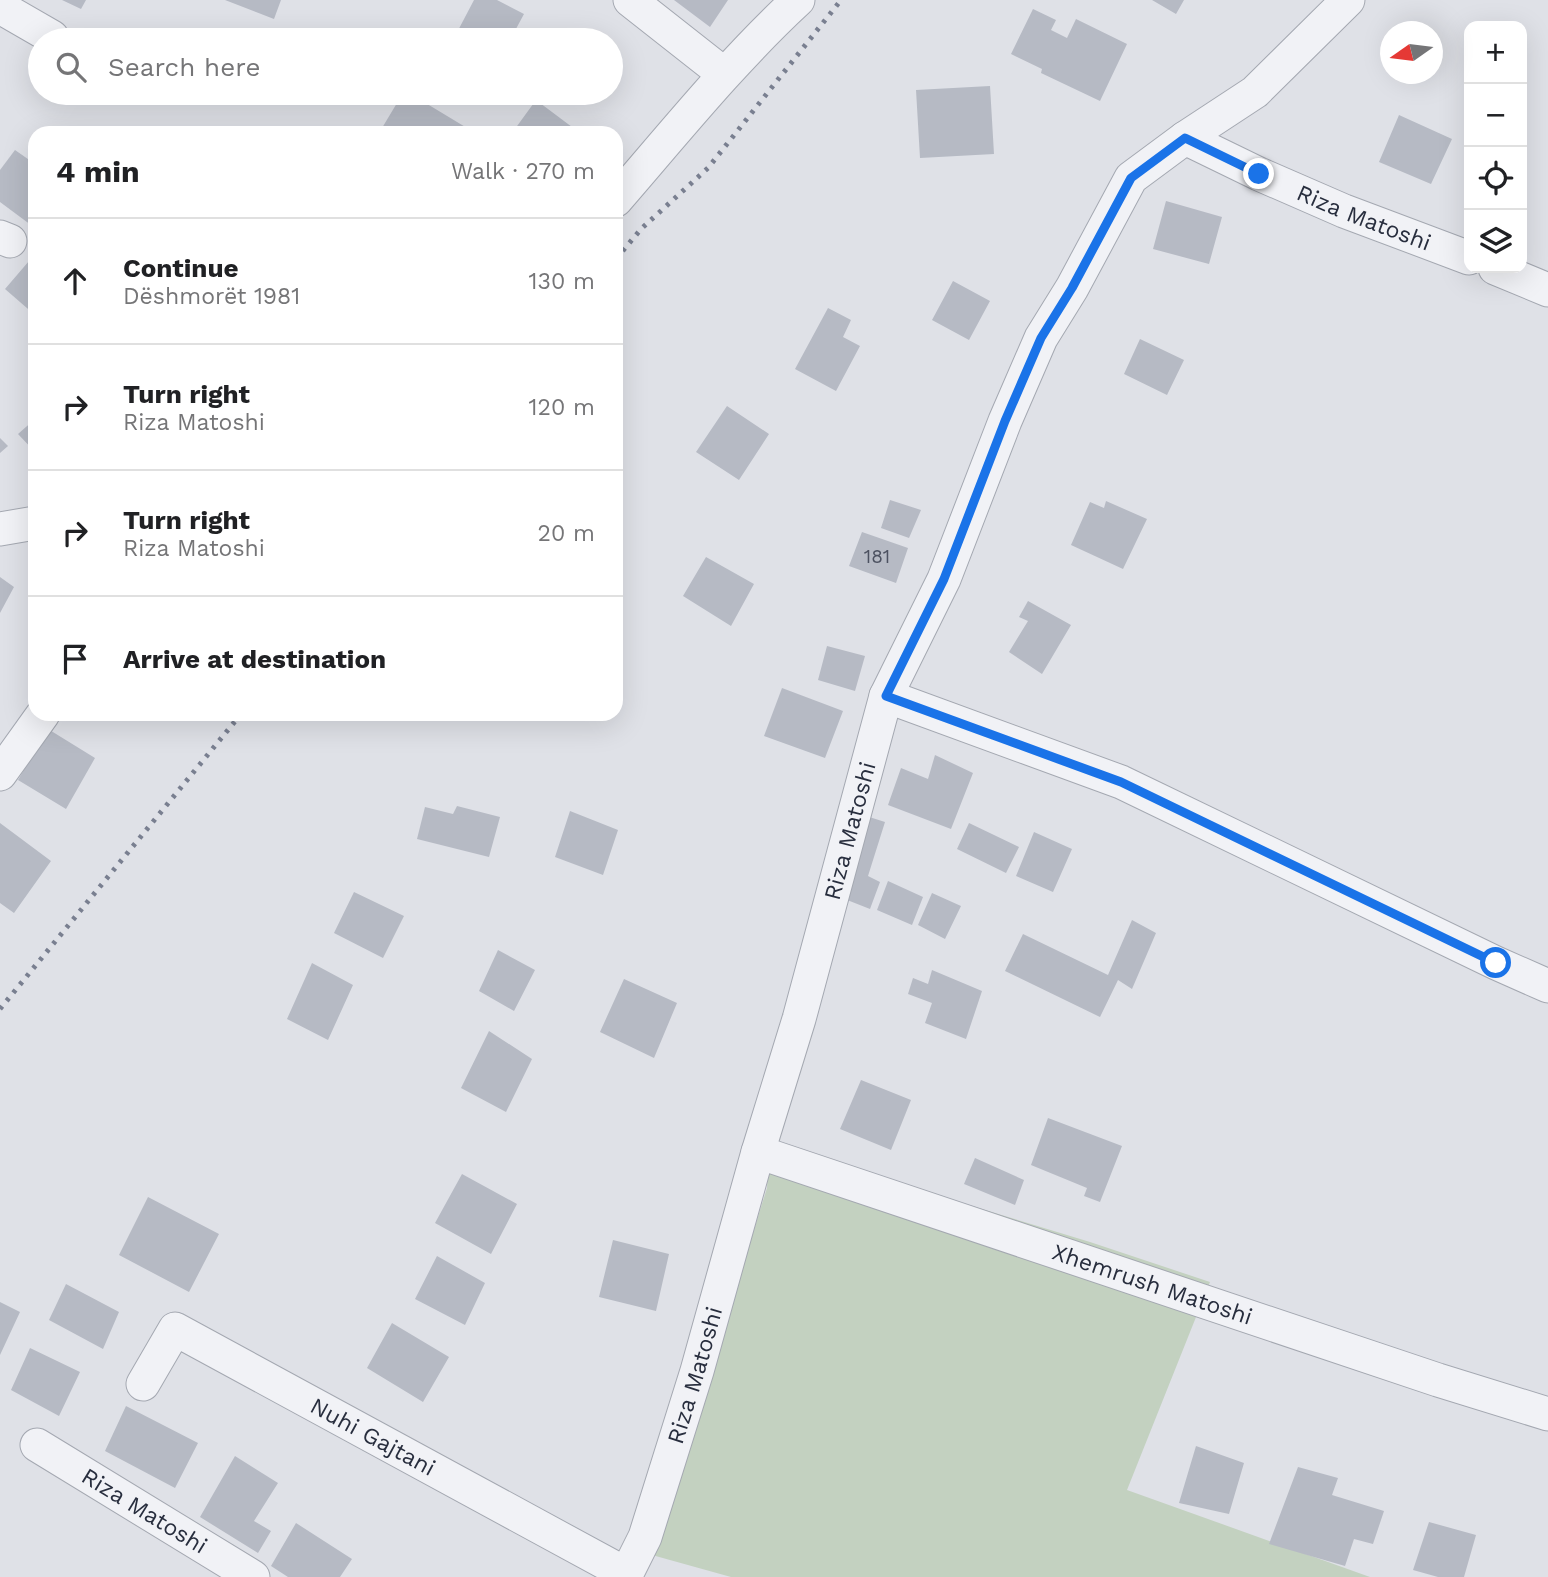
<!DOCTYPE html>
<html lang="en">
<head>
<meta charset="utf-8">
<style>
	body { margin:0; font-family:"Work Sans",sans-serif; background:#f2f2f2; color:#202124 }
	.controls { position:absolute; right:21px; top:21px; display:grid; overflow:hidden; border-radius:14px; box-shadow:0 7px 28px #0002 }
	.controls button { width:63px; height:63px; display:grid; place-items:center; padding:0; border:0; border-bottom:2px solid #e0e0e0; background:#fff; color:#202124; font:35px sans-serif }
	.compass { position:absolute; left:1380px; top:21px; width:63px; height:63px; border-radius:50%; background:#fff; box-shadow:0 7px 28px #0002; rotate:256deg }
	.stop { position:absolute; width:21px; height:21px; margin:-16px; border:5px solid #1a73e8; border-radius:50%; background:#fff }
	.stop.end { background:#1a73e8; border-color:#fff; box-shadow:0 2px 7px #0008 }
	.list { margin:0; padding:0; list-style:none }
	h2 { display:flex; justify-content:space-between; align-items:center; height:91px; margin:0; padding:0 28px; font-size:30px }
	h2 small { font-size:23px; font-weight:400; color:#757577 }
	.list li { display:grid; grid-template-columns:46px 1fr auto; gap:21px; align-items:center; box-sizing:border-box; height:126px; padding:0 28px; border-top:2px solid #e0e0e0 }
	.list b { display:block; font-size:26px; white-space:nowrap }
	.list p { margin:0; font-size:23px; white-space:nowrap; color:#757577 }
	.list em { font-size:23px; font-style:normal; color:#757577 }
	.icon { flex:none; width:38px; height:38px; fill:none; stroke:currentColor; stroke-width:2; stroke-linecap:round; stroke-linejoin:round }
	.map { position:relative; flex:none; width:1548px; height:1577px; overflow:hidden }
	.search { position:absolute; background:#fff; box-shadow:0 7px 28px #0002; left:28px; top:28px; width:595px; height:77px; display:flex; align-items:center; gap:18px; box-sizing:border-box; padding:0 24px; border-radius:38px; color:#757577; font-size:26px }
	.panel { position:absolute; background:#fff; box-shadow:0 7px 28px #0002; left:28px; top:126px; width:595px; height:595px; border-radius:21px }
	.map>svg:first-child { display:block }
	.green { fill:#c3d1c0 }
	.building { fill:#b6bac4 }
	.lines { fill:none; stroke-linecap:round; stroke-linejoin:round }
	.minor-casing { stroke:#a4a8b1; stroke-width:35 }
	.minor { stroke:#f1f2f6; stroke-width:33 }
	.rail { stroke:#797f90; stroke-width:5; stroke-dasharray:3.5 7; stroke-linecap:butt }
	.route { stroke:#1a73e8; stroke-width:9 }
	.labels { text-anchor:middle; stroke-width:5; stroke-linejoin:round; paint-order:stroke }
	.number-label { font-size:19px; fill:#4c5160 }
	.street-label { font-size:23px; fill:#282e3e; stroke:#eef0f5 }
</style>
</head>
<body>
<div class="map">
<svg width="1548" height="1577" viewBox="0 0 1548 1577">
	<rect width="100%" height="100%" fill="#dfe1e7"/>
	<path class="green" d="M769 1144 1090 1242 1210 1282 1127 1490 1370 1577H731L652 1555 767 1188Z"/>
	<path class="building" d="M62 0H86L81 9Z
		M225 0H281L274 19Z
		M474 0H497L524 14 510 40H453Z
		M674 0H728L710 27Z
		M1152 0H1184L1176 14Z
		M1033 9 1056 20 1051 30 1067 38 1076 19 1127 44 1100 101 1041 73 1042 69 1011 54Z
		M990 86 994 154 920 158 916 90Z
		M403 93H409L467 128 464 133H379Z
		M536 100 580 133H512Z
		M1399 115 1452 139 1431 184 1379 162Z
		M15 150 35 164V228L0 202V170Z
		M1166 201 1222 217 1209 264 1153 249Z
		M35 254V315L5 289Z
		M953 281 990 301 969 340 932 320Z
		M828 308 851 320 843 337 860 346 836 391 795 369Z
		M1140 339 1184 360 1167 395 1124 374Z
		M727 406 769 434 739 480 696 452Z
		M35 419V452L18 434Z
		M0 438 8 446 0 453Z
		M890 500 921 510 909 538 881 528Z
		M1106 501 1147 519 1123 569 1071 545 1090 502 1104 508Z
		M862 532 908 548 896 583 849 566Z
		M706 557 754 584 731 626 683 596Z
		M0 577 14 587 0 613Z
		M1028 601 1071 625 1042 674 1009 652 1028 621 1019 617Z
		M827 646 865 656 855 691 818 680Z
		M782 688 843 711 825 758 764 736Z
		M48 729 95 758 66 809 18 780Z
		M935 755 973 773 951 829 888 805 901 768 928 779Z
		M457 806 500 817 489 857 417 839 425 807 453 814Z
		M570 811 618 830 603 875 555 857Z
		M863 815 885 822 868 876 880 882 870 909 837 896Z
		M0 823 51 861 14 913 0 903Z
		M969 823 1019 847 1006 873 957 849Z
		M1034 832 1072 849 1053 892 1016 876Z
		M888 881 923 897 912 925 877 910Z
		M354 892 404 916 383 958 334 933Z
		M932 893 961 906 945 939 918 925Z
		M1132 920 1156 933 1132 989 1118 980 1100 1017 1005 971 1023 934 1108 975Z
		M498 950 535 970 514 1011 479 991Z
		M312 963 353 985 328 1040 287 1019Z
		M932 970 982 991 966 1039 925 1023 932 1003 908 994 913 978 928 984Z
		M624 979 677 1003 654 1058 600 1032Z
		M489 1031 532 1059 506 1112 461 1088Z
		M861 1080 911 1100 891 1150 840 1129Z
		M1048 1118 1122 1146 1100 1202 1084 1196 1087 1188 1031 1165Z
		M975 1158 1024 1180 1015 1205 964 1184Z
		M462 1174 517 1204 491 1254 435 1223Z
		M148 1197 219 1234 189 1292 119 1255Z
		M613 1240 669 1254 656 1311 599 1297Z
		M437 1256 485 1283 465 1325 415 1299Z
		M66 1284 119 1312 103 1349 49 1320Z
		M0 1302 20 1312 0 1355Z
		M392 1323 449 1357 423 1402 367 1368Z
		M30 1348 80 1372 59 1416 11 1390Z
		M126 1406 198 1443 175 1488 105 1451Z
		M1196 1446 1244 1463 1229 1514 1179 1503Z
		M235 1456 278 1483 254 1521 271 1531 258 1553 200 1517Z
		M1298 1467 1338 1478 1332 1495 1384 1511 1373 1544 1354 1539 1345 1566 1269 1544Z
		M1429 1522 1476 1535 1464 1577H1438L1413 1570Z
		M296 1523 352 1559 340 1577H288L271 1566Z"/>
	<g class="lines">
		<defs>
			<g id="minor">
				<path d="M630 0 724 74"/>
				<path d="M0 7 52 37"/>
				<path id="s1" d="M1185 138 1259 174 1344 211 1469 258"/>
				<path d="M616 200C675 132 732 61 798 0"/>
				<path d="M0 237 10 241"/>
				<path d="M1495 268 1548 290"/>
				<path d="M0 529 35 523"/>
				<path d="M886 696 1121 782 1496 963 1548 986"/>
				<path d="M0 774 43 714"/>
				<path id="s2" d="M758 1152 1438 1380 1548 1414"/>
				<path id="s3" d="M143 1384 175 1329 626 1574"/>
				<path id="s4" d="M37 1445 253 1577"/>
				<path id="s5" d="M625 1577 645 1537 697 1371 758 1152 799 1019 886 696 944 579 1005 421 1041 338 1072 288 1131 178 1185 138 1255 92 1348 0"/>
			</g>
		</defs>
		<use href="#minor" class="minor-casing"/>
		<use href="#minor" class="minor"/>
		<path class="rail" d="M616 259 641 229 708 168 841 0
			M0 1009 241 714"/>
	</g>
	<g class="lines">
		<path class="route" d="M1259 174 1185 138 1131 178 1072 288 1041 338 1005 421 944 579 886 696 1121 782 1496 963"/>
	</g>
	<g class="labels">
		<g class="number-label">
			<text x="877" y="563">181</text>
		</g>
		<g class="street-label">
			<text dy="8" stroke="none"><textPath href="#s1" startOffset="196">Riza Matoshi</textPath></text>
			<text dy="8" stroke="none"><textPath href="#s5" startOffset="780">Riza Matoshi</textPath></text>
			<text dy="8" stroke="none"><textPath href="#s2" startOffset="416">Xhemrush Matoshi</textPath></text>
			<text dy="8" stroke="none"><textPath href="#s5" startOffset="214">Riza Matoshi</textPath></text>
			<text dy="8" stroke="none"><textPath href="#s3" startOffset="289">Nuhi Gajtani</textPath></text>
			<text dy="8" stroke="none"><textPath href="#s4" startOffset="126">Riza Matoshi</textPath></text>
		</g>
	</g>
</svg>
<div class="controls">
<button>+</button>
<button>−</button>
<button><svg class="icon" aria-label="locate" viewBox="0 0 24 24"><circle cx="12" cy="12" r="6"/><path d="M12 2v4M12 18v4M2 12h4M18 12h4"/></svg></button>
<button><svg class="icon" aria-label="layers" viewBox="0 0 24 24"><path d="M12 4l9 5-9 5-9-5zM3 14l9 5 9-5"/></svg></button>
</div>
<svg class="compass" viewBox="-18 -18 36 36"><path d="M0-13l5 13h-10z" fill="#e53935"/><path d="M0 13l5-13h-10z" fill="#757577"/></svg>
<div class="stop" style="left:1496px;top:963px"></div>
<div class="stop end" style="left:1259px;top:174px"></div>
<div class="search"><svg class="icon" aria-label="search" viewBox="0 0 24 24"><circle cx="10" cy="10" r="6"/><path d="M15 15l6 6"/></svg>Search here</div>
<section class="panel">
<h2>4 min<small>Walk · 270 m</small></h2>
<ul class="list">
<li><svg class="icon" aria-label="ahead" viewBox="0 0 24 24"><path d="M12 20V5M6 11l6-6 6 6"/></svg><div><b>Continue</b><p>Dëshmorët 1981</p></div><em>130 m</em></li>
<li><svg class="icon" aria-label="right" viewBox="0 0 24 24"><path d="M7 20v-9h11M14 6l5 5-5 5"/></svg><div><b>Turn right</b><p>Riza Matoshi</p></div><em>120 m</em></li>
<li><svg class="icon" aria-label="right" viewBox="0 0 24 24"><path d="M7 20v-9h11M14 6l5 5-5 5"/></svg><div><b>Turn right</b><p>Riza Matoshi</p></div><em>20 m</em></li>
<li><svg class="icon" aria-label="arrive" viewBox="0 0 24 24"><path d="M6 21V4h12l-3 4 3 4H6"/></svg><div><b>Arrive at destination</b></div></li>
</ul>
</section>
</div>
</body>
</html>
